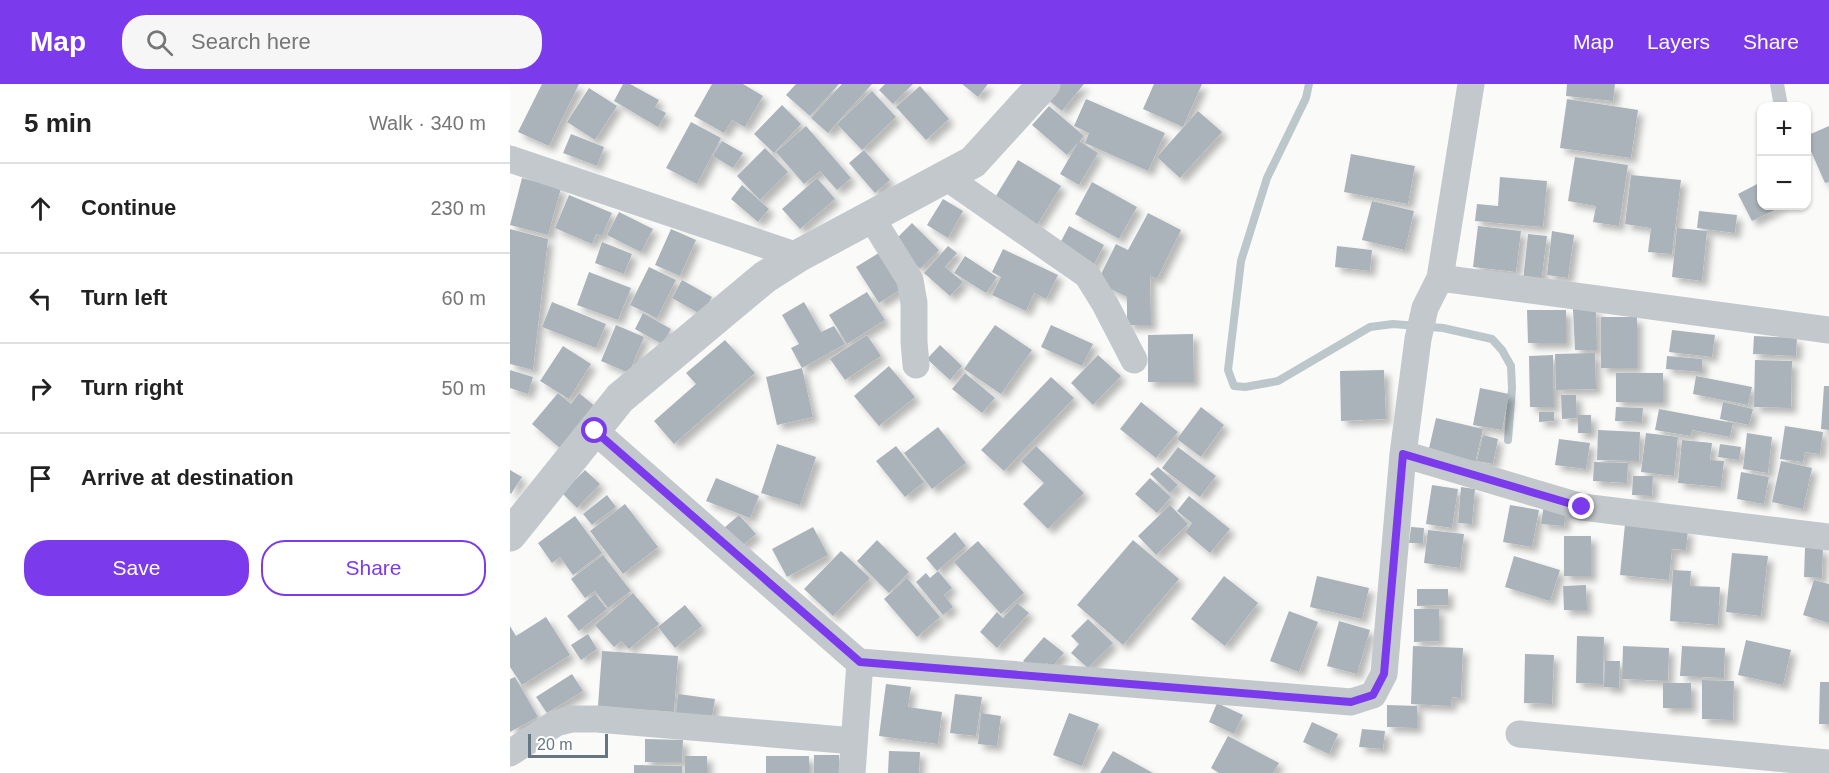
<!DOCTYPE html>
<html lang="en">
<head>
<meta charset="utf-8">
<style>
	body { margin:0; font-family:Arial,sans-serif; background:#f6f6f6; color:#222 }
	.controls { position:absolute; right:18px; top:18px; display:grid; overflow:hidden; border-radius:12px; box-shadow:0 2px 4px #0004 }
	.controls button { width:54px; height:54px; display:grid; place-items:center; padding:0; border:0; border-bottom:2px solid #e0e0e0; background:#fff; color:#222; font:30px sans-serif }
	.scale { position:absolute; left:18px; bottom:15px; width:80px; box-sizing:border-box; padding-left:6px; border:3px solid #657683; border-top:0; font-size:16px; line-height:21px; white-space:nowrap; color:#657683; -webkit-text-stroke:4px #fff; paint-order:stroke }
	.stop { position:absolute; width:18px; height:18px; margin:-14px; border:4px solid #7c3aed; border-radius:50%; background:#fff }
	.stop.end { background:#7c3aed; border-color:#fff; box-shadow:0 2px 6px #0008 }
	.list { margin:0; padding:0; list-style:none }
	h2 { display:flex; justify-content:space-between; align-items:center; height:78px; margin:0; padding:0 24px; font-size:26px }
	h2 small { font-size:20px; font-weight:400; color:#767676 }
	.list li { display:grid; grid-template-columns:39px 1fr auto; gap:18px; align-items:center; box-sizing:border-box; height:90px; padding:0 24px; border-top:2px solid #e0e0e0 }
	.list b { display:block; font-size:22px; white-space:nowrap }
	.list em { font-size:20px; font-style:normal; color:#767676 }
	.actions { display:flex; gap:12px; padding:18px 24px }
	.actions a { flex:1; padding:14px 0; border:2px solid #7c3aed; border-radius:24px; text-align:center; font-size:21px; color:#7c3aed }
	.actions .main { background:#7c3aed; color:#fff }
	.icon { flex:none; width:33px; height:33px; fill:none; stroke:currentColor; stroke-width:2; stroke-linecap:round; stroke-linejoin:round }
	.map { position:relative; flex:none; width:1319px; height:689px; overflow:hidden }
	header { display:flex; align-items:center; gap:36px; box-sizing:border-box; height:84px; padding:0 30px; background:#7c3aed; color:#fff }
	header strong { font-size:28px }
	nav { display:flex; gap:33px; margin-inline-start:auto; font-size:21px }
	.search { width:420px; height:54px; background:#f6f6f6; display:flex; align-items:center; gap:15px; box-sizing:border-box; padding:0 21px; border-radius:24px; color:#767676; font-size:22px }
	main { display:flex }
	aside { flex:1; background:#fff }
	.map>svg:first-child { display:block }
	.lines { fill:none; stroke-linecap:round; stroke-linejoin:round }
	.stream { stroke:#bbc7cb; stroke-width:8 }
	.building { fill:#aab3b9; filter:url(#shadow) }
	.service { stroke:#c3c8cc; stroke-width:14 }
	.minor { stroke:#c3c8cc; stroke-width:27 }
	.tertiary { stroke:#c3c8cc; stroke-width:33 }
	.route { stroke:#7c3aed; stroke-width:8 }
</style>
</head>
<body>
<header>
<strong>Map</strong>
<div class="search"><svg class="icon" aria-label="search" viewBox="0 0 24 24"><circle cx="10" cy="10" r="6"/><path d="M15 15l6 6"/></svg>Search here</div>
<nav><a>Map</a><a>Layers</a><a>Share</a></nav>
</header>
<main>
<aside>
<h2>5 min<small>Walk · 340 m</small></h2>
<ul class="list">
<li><svg class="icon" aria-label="ahead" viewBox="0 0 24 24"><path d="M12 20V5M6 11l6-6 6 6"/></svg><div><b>Continue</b></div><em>230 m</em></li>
<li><svg class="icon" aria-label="left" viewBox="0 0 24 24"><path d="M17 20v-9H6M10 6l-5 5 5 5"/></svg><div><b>Turn left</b></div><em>60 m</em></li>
<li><svg class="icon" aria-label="right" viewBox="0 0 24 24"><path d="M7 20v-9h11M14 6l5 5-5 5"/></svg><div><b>Turn right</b></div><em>50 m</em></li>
<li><svg class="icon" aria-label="arrive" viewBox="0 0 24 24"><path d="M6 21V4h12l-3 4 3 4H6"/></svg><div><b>Arrive at destination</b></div></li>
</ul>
<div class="actions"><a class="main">Save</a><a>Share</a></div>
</aside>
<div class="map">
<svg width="1319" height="689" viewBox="0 0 1319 689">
	<defs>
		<filter id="shadow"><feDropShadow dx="5.5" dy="5.5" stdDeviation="3" flood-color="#0004"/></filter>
	</defs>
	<rect width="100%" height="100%" fill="#fafaf8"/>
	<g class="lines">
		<path class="stream" d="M799 0 796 14 757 94 731 177 718 286 724 302 735 303 768 297 860 243 883 240 933 244 982 255 992 266 1001 282 1002 304 998 356"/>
	</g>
	<path class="building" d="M32 0H69L39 62 8 48Z
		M113 0H120L149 16 145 23 156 29 148 43 104 17Z
		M202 0H233L253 12 235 43 222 36 214 49 184 32Z
		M286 0H329L300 32 276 11Z
		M332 0H362L318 49 301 34Z
		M375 0H403L383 20 369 6Z
		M452 0H478L468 13Z
		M541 0H574L552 27 532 11Z
		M644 0H692L673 43 633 25Z
		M1057 0H1105L1103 17 1056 12Z
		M410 2 439 35 416 56 386 23Z
		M79 4 107 22 85 56 57 38Z
		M362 7 386 33 352 66 327 40Z
		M576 15 655 49 638 87 575 59 579 49 564 42Z
		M1057 15 1128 26 1121 74 1050 64Z
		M272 21 291 40 264 69 244 50Z
		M539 22 574 52 557 71 522 41Z
		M688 27 712 48 670 94 647 73Z
		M181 38 211 54 187 100 156 84Z
		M296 42 341 94 327 106 310 87 294 100 266 68Z
		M1319 42V98L1315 99 1296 56V52Z
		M61 50 94 63 87 82 53 69Z
		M212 57 233 69 223 84 203 72Z
		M569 57 588 69 569 101 550 90Z
		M255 64 278 88 250 116 227 92Z
		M354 66 380 96 365 109 339 79Z
		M841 70 905 82 898 120 834 108Z
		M1065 73 1118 81 1109 142 1083 138 1086 122 1058 117Z
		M508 76 551 102 527 141 484 115Z
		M1121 91 1171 96 1162 170 1138 168 1141 144 1115 140Z
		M990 93 1037 97 1033 143 965 137 967 120 988 122Z
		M12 94 51 104 38 151 0 141Z
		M307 94 325 115 290 145 272 125Z
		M582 98 627 123 609 155 565 130Z
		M1251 98V122H1273L1242 137 1228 110Z
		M232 101 259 125 248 138 221 115Z
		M59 111 102 129 92 152 86 150 82 160 45 144Z
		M433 115 453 127 438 154 417 141Z
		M862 117 904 127 895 166 852 156Z
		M1189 127 1227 131 1225 149 1187 144Z
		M109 128 143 145 131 168 97 151Z
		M638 129 671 146 647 195 640 192 641 241H617V213L587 198 606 160 618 166Z
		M402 139 429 166 410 185 383 158Z
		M559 142 594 161 582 184 547 165Z
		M968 142 1011 147 1006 188 963 183Z
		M1167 144 1197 147 1192 197 1162 193Z
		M0 145 38 155 23 286 0 280Z
		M161 145 186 156 170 192 145 181Z
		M1042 147 1064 151 1058 194 1037 191Z
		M1018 150 1037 152 1031 199 1013 197Z
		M92 158 122 170 114 190 85 179Z
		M438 162 447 169 435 183 453 198 440 212 414 189Z
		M827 162 862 166 860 187 825 183Z
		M493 165 548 191 536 215 524 209 516 227 482 211 491 193 482 188Z
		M372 167 395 203 369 219 346 183Z
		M455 172 487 193 476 209 444 189Z
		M139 183 166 196 147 234 120 221Z
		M79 188 121 204 108 236 67 221Z
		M172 196 202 213 192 231 162 214Z
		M357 208 375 236 337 260 319 231Z
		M42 218 96 240 86 264 32 243Z
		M294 218 311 248 324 242 335 260 292 284 281 264 289 260 272 231Z
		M1086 224 1087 266H1065L1063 225Z
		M1017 226H1056V259H1018Z
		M133 229 161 245 152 260 125 245Z
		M1091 233H1127V284H1091Z
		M106 241 134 253 119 289 91 277Z
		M485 241 522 266 491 310 454 285Z
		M541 241 583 260 572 282 531 263Z
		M1162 246 1205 251 1202 273 1159 268Z
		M683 250 684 298H638V251Z
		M357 251 371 272 335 296 320 275Z
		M1244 252 1287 254 1286 272 1243 270Z
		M215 256 245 289 164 360 144 337 186 300 176 289Z
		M430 261 452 282 440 296 417 275Z
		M53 262 81 280 59 315 30 297Z
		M1085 269 1086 305 1046 306 1045 270Z
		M588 271 611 292 583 321 561 299Z
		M1043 271 1044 323H1020L1019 272Z
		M1157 272 1192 275V288L1156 285Z
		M1245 276 1282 277 1281 324 1244 323Z
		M379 282 405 313 369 342 344 312Z
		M292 284 303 333 267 341 256 293Z
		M0 286 23 293 18 310 0 304Z
		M874 286 876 335 831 337 830 287Z
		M455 289 485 314 472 329 442 305Z
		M1106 289H1153V318H1106Z
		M1186 292 1242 303 1238 321 1183 310Z
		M541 293 564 314 494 387 471 366Z
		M1314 302H1319V346L1311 345Z
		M970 304 999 310 992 346 963 341Z
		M48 309 61 320 69 309 86 323 51 365 22 340Z
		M1051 311H1066L1067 334 1052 335Z
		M631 318 668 348 646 374 610 345Z
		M1213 318 1243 325 1239 341 1210 335Z
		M691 323 714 341 691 373 667 355Z
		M1106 323 1133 324 1132 338 1105 337Z
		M1149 325 1223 339 1220 353 1182 346 1181 352 1145 346Z
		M1029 328H1044V337L1029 338Z
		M1068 331H1081V349H1068Z
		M926 334 973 345 964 383 917 373Z
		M1275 342 1313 348 1310 370 1295 368 1293 378 1270 375Z
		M428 343 456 379 422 405 394 369Z
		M1088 346 1130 348 1129 377 1087 376Z
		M1136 349 1168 353 1164 392 1131 388Z
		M1237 349 1262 353 1258 389 1233 385Z
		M973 351 988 355 983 380 967 377Z
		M1049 355 1080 359 1076 385 1045 381Z
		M1172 356 1202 359 1200 376 1214 377 1211 403 1168 399Z
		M267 360 306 373 290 421 251 409Z
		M1210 360 1231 363 1229 376 1208 373Z
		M386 362 414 398 395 413 366 377Z
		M526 362 574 409 538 445 513 420 534 399 511 377Z
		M668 363 706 392 690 413 652 384Z
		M1271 377 1302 384 1293 425 1262 418Z
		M1084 378 1118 379 1117 399 1083 397Z
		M648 383 668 401 660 409 640 390Z
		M0 386 12 393 1 410 0 409Z
		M75 386 90 400 67 424 52 409Z
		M1231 388 1259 393 1254 420 1227 415Z
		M1123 392H1143L1142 412 1122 411Z
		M206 394 249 412 240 434 196 417Z
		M640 394 661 413 647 429 625 410Z
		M922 401 948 405 942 444 916 440Z
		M951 403 965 405 962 440 948 439Z
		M97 411 106 423 82 441 73 430Z
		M679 412 720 445 700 469 675 448 682 439 667 427Z
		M115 420 148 463 113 490 80 447Z
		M1034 420 1057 422 1054 442 1031 440Z
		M660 421 678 440 646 471 628 452Z
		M1000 421 1029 426 1022 463 993 458Z
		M229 431 246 450 231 463 214 444Z
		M65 432 92 469 63 491 50 473 42 479 28 459Z
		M1115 440 1178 446 1176 466 1162 465 1159 496 1110 491Z
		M303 443 318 471 277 493 262 465Z
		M901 443 914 444 913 459H899Z
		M918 446 954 450 950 484 914 479Z
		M445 448 456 462 427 487 416 474Z
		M1054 452H1081V492H1054Z
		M367 456 399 488 379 509 347 477Z
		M623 456 669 495 613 561 567 521Z
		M468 457 514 509 491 530 444 478Z
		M1295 464H1313L1312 494 1294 493Z
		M331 467 360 494 323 532 294 505Z
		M1222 469 1258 472 1251 532 1216 528Z
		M93 471 121 507 98 524 85 507 75 514 61 495Z
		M1004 472 1050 486 1040 517 995 503Z
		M1163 486 1181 487 1180 502 1210 503 1208 541 1160 537Z
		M428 487 442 504 434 511 443 523 433 531 406 498 416 489 420 494Z
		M714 492 748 519 715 562 681 535Z
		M807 492 859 504 852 535 800 523Z
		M397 494 430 533 407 553 374 515Z
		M1304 496 1319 500V539L1293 531Z
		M1076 501 1077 526H1054L1053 502Z
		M907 505H938V521L907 522Z
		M123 509 149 540 119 565 111 557 104 563 85 541Z
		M85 510 97 525 69 547 57 532Z
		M507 519 519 529 487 564 470 548 487 528 493 534Z
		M175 521 192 542 165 564 148 543Z
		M904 525H929V557L904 558Z
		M779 527 808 538 789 588 760 577Z
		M36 533 60 571 12 601 0 583V542L6 552Z
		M578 535 603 559 578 584 561 569 569 560 561 552Z
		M829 537 860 546 847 590 817 582Z
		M78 550 87 565 71 576 61 561Z
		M1067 552 1094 553 1093 600 1066 599Z
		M534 553 554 569 542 583 537 579 528 590 513 577Z
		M1236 556 1281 566 1273 601 1228 591Z
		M903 562 953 564 951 614 942 613 941 622 901 620Z
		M1113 562 1159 564 1158 597 1112 595Z
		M1172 562 1215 564 1214 594 1170 592Z
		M92 567 168 572 164 628 88 622Z
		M1015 570 1044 571 1042 620 1014 619Z
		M1095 577H1110L1109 604 1094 603Z
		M62 590 73 607 37 629 26 613Z
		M5 593 28 633 0 648V595Z
		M1192 596 1224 597 1223 636 1192 635Z
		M1310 598H1319V640H1309Z
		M1153 599H1181V624H1153Z
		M376 600 401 603 398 623 432 628 428 660 369 652Z
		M168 610 205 615 202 633 166 629Z
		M445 610 472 613 466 652 440 649Z
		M707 619 733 631 724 650 699 638Z
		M877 621 907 622V644L877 643Z
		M471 629 491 632 487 662 468 660Z
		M559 629 589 640 572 682 543 671Z
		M802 638 828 650 819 670 793 658Z
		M852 645 875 647 873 665 849 663Z
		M718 652 769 679 763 689H709L701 684Z
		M135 655 173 656 172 678H135Z
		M379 667 410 668 409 689H378Z
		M603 667 643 689H590Z
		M304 671H329V689H304Z
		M175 672H197V689H175Z
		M256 672H299V689H256Z
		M124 681 172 682V689H124Z"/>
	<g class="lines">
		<path class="service" d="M1267 0 1271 22"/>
		<path class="minor" d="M961 0 930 194 1319 246
			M0 75 288 172
			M436 93 577 191 595 220 624 276
			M361 133 400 196 404 219V258L406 281
			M85 347 344 574 350 578 841 618 863 611 874 590 893 370 908 255 915 224 930 194
			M893 370 1072 423 1319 453
			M1009 650 1319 679
			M0 669 46 639 62 635H87L344 657
			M342 689 350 578"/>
		<path class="tertiary" d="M0 451 110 314 255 193 288 172 463 78 534 0"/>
	</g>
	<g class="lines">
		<path class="route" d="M85 347 350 578 841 618 863 611 874 590 893 370 1072 423"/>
	</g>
</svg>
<div class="controls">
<button>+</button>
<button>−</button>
</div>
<div class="scale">20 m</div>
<div class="stop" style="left:85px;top:347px"></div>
<div class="stop end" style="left:1072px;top:423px"></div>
</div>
</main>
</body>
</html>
